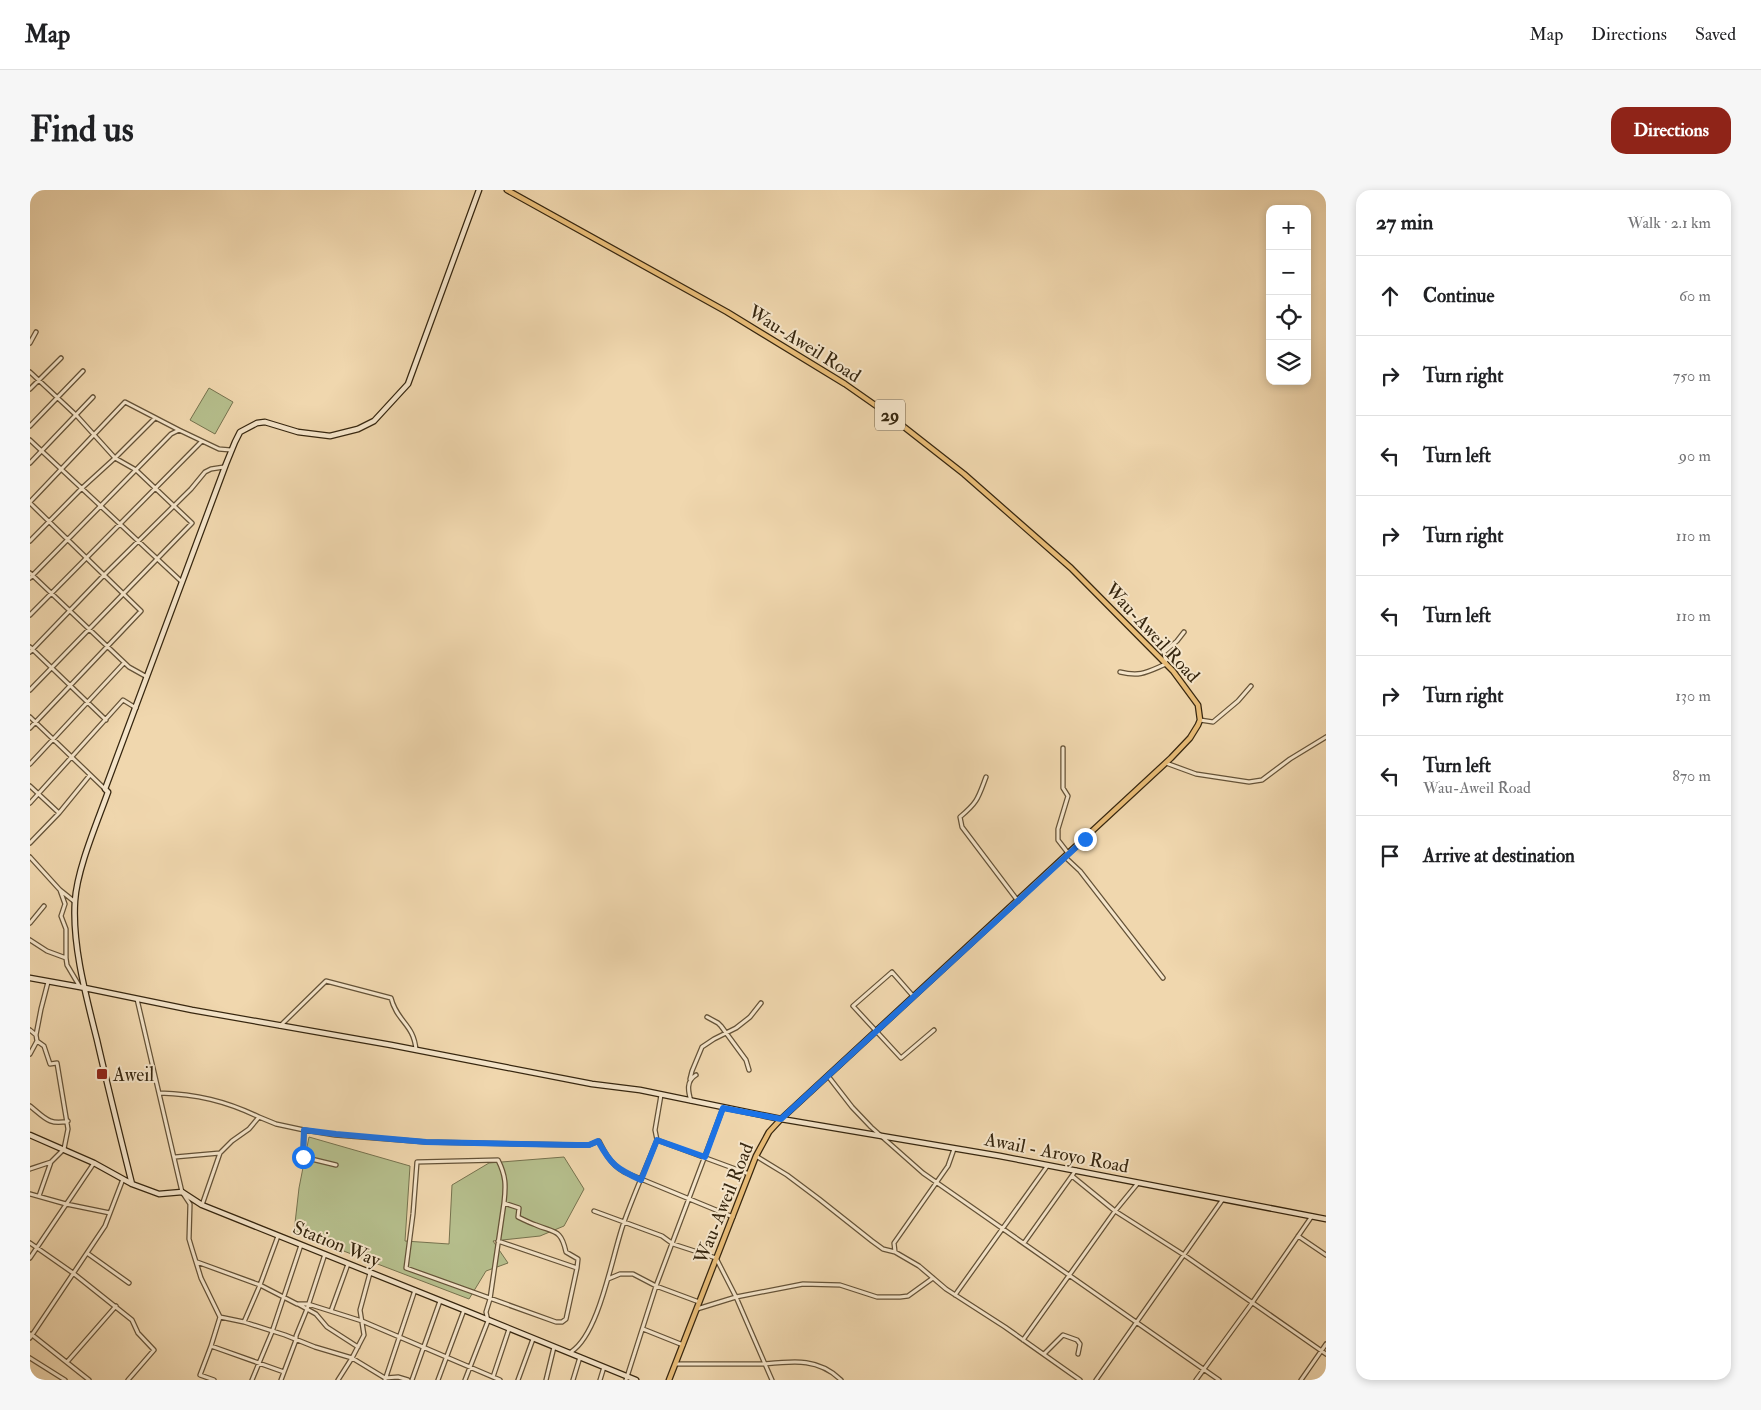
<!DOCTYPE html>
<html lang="en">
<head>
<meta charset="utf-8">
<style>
	body { margin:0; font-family:"IM FELL Double Pica",serif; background:#f6f6f6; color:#202124 }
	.controls { position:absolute; right:15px; top:15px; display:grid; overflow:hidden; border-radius:10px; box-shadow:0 2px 8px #0003 }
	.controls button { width:45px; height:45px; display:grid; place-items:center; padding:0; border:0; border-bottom:1px solid #e0e0e0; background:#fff; color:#202124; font:25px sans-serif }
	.stop { position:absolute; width:15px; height:15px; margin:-11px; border:4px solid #1a73e8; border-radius:50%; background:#fff }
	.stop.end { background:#1a73e8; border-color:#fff; box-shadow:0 1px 5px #0008 }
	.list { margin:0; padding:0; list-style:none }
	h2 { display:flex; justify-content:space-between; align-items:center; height:65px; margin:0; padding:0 20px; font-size:21px }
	h2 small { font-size:16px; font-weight:400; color:#757577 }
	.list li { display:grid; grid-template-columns:32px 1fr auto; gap:15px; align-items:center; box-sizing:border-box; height:80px; padding:0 20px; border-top:1px solid #e0e0e0 }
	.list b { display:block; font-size:19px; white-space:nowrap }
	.list p { margin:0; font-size:16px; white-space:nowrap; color:#757577 }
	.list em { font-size:16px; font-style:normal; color:#757577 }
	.icon { flex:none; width:28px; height:28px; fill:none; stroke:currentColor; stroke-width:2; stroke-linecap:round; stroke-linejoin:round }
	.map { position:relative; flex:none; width:1296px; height:1190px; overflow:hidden; border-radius:15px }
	header { display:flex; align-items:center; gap:30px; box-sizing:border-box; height:70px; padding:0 25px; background:#fff; border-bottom:1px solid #e0e0e0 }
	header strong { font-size:24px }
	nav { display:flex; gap:28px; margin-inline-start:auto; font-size:18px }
	.intro { display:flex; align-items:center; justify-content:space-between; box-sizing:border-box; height:120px; padding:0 30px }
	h1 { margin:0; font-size:35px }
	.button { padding:12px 22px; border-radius:15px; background:#8f2418; color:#fff; font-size:18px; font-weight:700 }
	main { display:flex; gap:30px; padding:0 30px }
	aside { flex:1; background:#fff; border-radius:15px; box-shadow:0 2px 8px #0003 }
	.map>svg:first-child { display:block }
	.green { fill:#b6bf8d; stroke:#76724e }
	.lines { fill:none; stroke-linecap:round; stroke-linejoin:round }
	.street-casing { stroke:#645237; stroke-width:5.5 }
	.secondary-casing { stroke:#36260f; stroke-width:7 }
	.primary-casing { stroke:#36260f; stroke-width:7 }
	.street { stroke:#f5e5ca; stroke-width:3 }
	.secondary { stroke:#f5e5ca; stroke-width:4.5 }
	.primary { stroke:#e8bc77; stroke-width:4.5 }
	.route { stroke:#1a73e8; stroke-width:6 }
	.poi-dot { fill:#8f2418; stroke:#f5e5ca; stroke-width:2 }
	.labels { text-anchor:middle; stroke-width:4; stroke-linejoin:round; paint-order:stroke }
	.shield { fill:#f5e5ca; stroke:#6f5f47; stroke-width:1 }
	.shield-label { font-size:18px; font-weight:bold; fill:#36260f }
	.street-label { font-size:19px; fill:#36260f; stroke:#f5e5ca }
	.poi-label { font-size:19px; fill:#36260f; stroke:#f5e5ca; text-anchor:start }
</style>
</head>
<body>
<header>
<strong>Map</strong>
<nav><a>Map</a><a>Directions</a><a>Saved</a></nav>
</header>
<div class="intro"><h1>Find us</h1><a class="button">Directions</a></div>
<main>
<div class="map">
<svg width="1296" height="1190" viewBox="0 0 1296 1190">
	<rect width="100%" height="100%" fill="#f0d7ae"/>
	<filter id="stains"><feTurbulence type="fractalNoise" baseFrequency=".004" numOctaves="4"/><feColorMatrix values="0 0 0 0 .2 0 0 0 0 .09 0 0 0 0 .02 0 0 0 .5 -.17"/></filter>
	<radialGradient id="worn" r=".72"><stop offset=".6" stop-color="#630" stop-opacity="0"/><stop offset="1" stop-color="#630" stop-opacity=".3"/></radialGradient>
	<path class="green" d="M179 198 203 212 185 244 160 230Z
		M279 947 380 976 375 1051 419 1054 422 995 459 973 534 967 554 999 534 1036 510 1046 463 1051 478 1073 456 1081 439 1109 264 1042 269 998Z"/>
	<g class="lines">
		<defs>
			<path id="street" d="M0 153 6 142
				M0 182 47 226 85 268 106 280 162 333 0 500
				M0 199 31 168
				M0 236 53 181
				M0 250 152 392
				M0 273 63 207
				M0 312 95 212 149 240
				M0 313 111 421 0 538
				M0 351 52 298 85 268 125 228
				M0 383 99 477 117 487
				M0 388 141 244 149 240 189 259 201 260
				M0 425 172 251
				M0 457 76 530
				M0 462 74 385 161 299 175 282 181 279 194 277
				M1090 482C1111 487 1117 482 1136 474L1134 462 1147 451 1154 442
				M0 527 75 599
				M1170 530 1183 532 1208 511 1221 496
				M1033 558V598L1038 606 1028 639V650L1038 663
				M1136 573 1166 584 1219 592 1232 590 1260 569 1296 547
				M0 574 94 473
				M956 587C948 608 948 612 930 627L932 637 988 711
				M0 596 29 623
				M0 613 93 510 106 518
				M0 653 29 623 60 585
				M0 667 30 700 45 712
				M1035 667 1050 681 1133 788
				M30 700 35 714 31 726 36 739V768
				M0 733 14 716
				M0 750 17 761 36 768 37 775 50 797
				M883 806 862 782 823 816 871 868 904 840
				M107 809 152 1002 160 1014 159 1049 162 1059 171 1088 190 1127 181 1156
				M677 827 688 833 691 836 716 870 719 880
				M250 836 296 791 361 808C367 832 384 834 386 860
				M0 840 6 845 7 851 0 864
				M6 845 11 819 18 792
				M7 851 14 856 20 874 27 873 38 939 34 959 21 972 9 1006
				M798 886 822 917 841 937 893 983 1189 1190
				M660 889 662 881 672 857 684 849 706 838 720 827 731 813
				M130 903C166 904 196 911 229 927
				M661 911C658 901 656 891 666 885
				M0 916C14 927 19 936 38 931
				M274 940 273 967 306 975
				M627 950 719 984
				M726 966 757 985 789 1009 842 1051 853 1059 865 1062 889 1076 916 1099 975 1137 1050 1190
				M145 967 190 963
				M0 979 21 972
				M1042 986 1085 1021 1154 1065 1296 1164
				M0 1004 36 1014 80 1023
				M172 1015 190 963 202 951 219 939 229 927 246 934 274 940 305 945 396 952 547 955H559L569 951C576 965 581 974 594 982L703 1027
				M564 1021 632 1046 643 1054 686 1068 706 1107 773 1094 810 1095 847 1107H870L878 1106 903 1088
				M1268 1046 1296 1065
				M468 1051 547 1078 536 1129 532 1132H526L376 1078 383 1024 387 972 468 970C476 986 476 995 474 1013L489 1018 488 1027C494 1030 500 1033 506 1035 525 1043 531 1039 536 1062L548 1069 547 1078
				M0 1053 43 1083 102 1130 108 1143 124 1160 98 1190
				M994 1053 1046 980
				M865 1062 864 1053 918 976 924 959
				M57 1063 99 1093
				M0 1068 64 973
				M167 1072 230 1095 267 1114H278L332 1131 470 1190
				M578 1089 590 1084H603L626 1096 669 1112
				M925 1105 1018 975
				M268 1114 286 1124 297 1137 328 1157
				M667 1119 706 1107 735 1174C764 1171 789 1168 811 1190
				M301 1121 318 1074
				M190 1127 214 1132 255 1145 285 1157 322 1168 355 1188 368 1187 378 1190
				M214 1132 230 1095 248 1046
				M613 1139 653 1155
				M1 1144 59 1190
				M0 1148 75 1036 93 989
				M993 1150 1085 1021 1108 993
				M541 1162C570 1143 582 1065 594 1032 604 1004 616 977 627 950L625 940 631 905
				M1014 1164 1033 1145 1047 1150 1050 1154 1048 1164
				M0 1168 35 1190
				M37 1172 86 1116
				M646 1174H735L742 1190
				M463 1187 479 1139
				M184 1190 170 1185 181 1156 254 1182
				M222 1190 242 1142 271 1055
				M251 1190 266 1150V1146L277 1119 295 1064
				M308 1190 322 1168 334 1145 330 1120 340 1083
				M355 1190 385 1100
				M382 1190 410 1111
				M408 1190 434 1120
				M435 1190 458 1131 456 1122 460 1109 474 1013
				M488 1190 503 1149
				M516 1190 524 1157
				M543 1190 550 1167
				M570 1190 574 1177
				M596 1190 626 1096 693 918
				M1066 1190 1193 1009
				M1166 1190 1222 1113 1282 1026
				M1271 1190 1296 1154"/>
			<path id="secondary" d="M0 788 50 797 162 820 361 855 562 894 610 900 751 929 970 966 1296 1029
				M0 945 64 973 102 994 129 1004 152 1002 172 1015 434 1120 606 1190
				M102 994C90 946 78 898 67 850 56 806 42 755 45 711 47 679 67 633 78 602L75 599 196 274 205 252 210 242 227 233 235 232 268 242 300 246 328 239 344 231 378 194 449 0"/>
			<path id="primary" d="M477 0 697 122 815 194 855 222 934 284 1041 378 1143 481 1168 515 1170 530 1168 535 1160 548 1141 568 751 929 739 942 726 966 639 1190"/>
		</defs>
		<use href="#street" class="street-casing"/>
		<use href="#secondary" class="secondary-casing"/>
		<use href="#primary" class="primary-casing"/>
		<use href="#street" class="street"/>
		<use href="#secondary" class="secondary"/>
		<use href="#primary" class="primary"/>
	</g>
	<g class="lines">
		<path class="route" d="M273 967 274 940 306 944 396 952 547 955H559L568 951C581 975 587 979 611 990L627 950 675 967 693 918 751 929 1055 649"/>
	</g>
	<rect class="poi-dot" x="66" y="878" width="12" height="12" rx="2.5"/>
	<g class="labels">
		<rect class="shield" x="845" y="209.5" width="30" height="31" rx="4"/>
		<g class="shield-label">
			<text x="860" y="231">29</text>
		</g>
		<g class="street-label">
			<text transform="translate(775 153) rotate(32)" y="7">Wau-Aweil Road</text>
			<text transform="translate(1123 442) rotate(47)" y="7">Wau-Aweil Road</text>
			<text transform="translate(1027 962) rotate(11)" y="7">Awail - Aroyo Road</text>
			<text transform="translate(693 1013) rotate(-68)" y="7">Wau-Aweil Road</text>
			<text transform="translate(307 1053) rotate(22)" y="7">Station Way</text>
		</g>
		<g class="poi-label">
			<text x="83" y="891">Aweil</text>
		</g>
	</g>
	<rect width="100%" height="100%" filter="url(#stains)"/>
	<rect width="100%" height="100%" fill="url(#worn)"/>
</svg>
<div class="controls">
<button>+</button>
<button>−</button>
<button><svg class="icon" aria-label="locate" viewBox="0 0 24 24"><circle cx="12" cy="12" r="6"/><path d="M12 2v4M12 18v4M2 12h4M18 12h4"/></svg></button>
<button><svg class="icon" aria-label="layers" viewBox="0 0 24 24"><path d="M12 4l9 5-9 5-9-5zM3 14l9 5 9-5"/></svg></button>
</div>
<div class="stop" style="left:273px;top:967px"></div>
<div class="stop end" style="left:1055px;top:649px"></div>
</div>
<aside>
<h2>27 min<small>Walk · 2.1 km</small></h2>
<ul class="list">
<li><svg class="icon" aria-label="ahead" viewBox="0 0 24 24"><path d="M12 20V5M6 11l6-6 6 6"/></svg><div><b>Continue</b></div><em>60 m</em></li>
<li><svg class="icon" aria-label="right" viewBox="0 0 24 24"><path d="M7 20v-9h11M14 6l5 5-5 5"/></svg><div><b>Turn right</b></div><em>750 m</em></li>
<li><svg class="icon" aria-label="left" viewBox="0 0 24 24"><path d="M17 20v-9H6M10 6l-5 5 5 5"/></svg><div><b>Turn left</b></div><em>90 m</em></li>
<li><svg class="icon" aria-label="right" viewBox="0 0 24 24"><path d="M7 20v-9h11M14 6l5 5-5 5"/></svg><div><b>Turn right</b></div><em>110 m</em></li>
<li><svg class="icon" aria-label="left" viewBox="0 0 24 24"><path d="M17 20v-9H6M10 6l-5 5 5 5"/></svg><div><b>Turn left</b></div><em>110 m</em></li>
<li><svg class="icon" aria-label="right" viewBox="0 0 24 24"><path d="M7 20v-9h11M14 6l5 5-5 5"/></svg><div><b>Turn right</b></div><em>130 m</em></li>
<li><svg class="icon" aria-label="left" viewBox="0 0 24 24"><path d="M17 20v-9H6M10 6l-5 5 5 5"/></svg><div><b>Turn left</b><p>Wau-Aweil Road</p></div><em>870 m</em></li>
<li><svg class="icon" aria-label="arrive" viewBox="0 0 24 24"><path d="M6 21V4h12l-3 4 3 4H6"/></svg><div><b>Arrive at destination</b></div></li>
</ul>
</aside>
</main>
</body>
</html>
